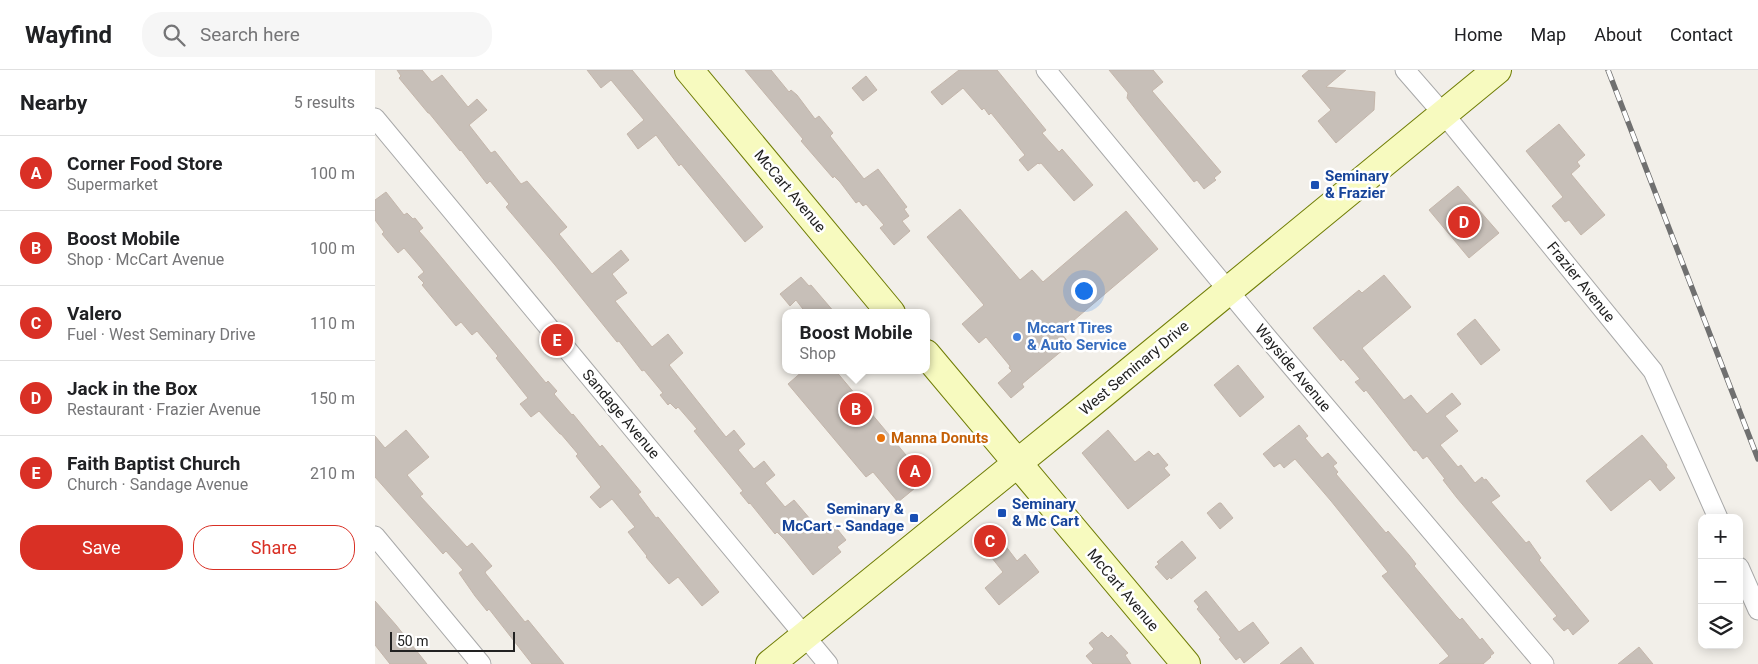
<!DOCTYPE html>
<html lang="en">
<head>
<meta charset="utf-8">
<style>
	body { margin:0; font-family:Roboto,sans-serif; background:#f6f6f6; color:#202124 }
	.controls { position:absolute; right:15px; bottom:15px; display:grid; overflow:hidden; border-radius:10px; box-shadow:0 2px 12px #0003 }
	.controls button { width:45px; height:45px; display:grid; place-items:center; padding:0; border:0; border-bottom:1px solid #e0e0e0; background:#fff; color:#202124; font:25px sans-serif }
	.scale { position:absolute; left:15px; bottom:12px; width:125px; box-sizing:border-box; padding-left:5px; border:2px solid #222; border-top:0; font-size:14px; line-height:18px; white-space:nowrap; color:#222; -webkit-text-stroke:4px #fff; paint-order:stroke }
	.you { position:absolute; left:708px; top:220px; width:18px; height:18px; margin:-12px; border:4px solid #fff; border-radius:50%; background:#1a73e8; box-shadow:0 0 0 8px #1a73e833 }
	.badge { display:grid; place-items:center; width:32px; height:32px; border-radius:50%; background:#d93025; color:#fff; font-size:16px; font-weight:700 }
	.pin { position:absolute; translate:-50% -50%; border:2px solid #fff; box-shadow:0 1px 5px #0006 }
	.popup { position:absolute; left:407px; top:239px; width:148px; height:65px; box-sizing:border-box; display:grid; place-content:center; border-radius:10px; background:#fff; filter:drop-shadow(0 1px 4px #0005); font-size:16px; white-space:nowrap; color:#757577 }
	.popup b { font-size:19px; color:#202124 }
	.popup::after { content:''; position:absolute; left:50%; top:100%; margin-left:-10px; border:10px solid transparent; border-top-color:#fff }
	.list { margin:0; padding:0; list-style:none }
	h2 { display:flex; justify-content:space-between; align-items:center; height:65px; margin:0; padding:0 20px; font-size:21px }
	h2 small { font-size:16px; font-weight:400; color:#757577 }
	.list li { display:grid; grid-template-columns:32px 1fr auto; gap:15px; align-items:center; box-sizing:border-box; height:75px; padding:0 20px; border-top:1px solid #e0e0e0 }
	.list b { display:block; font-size:19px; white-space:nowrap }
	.list p { margin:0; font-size:16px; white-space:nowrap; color:#757577 }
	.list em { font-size:16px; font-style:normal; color:#757577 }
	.actions { display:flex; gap:10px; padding:15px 20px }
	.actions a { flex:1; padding:11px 0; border:1px solid #d93025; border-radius:20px; text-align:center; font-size:18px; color:#d93025 }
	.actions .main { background:#d93025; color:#fff }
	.icon { flex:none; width:28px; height:28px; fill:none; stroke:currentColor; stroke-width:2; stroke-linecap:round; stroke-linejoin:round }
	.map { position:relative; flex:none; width:1383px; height:594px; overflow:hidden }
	header { display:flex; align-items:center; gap:30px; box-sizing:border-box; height:70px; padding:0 25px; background:#fff; border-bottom:1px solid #e0e0e0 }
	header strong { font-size:24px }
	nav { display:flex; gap:28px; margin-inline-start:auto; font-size:18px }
	.search { width:350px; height:45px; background:#f6f6f6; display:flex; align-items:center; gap:12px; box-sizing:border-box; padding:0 18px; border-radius:20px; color:#757577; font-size:19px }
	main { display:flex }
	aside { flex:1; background:#fff }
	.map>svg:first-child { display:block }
	.building { fill:#c7bfb8; stroke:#c4b6ab }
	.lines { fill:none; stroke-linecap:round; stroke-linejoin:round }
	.minor-casing { stroke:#a9a9a9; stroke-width:21 }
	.secondary-casing { stroke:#707d05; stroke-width:30 }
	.minor { stroke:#fff; stroke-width:19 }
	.secondary { stroke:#f7fabf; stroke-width:28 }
	.rail-casing { stroke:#707070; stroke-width:5.5 }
	.rail { stroke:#fff; stroke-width:4; stroke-dasharray:11; stroke-linecap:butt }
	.transit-dot { fill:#1a4fb4; stroke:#fff; stroke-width:2 }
	.shop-dot { fill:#3f7fe0; stroke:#fff; stroke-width:2 }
	.food-dot { fill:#e8710a; stroke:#fff; stroke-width:2 }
	.labels { text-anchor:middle; stroke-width:5; stroke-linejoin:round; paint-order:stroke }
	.transit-label { font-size:15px; font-weight:bold; fill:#164399; stroke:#fff; text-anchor:start }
	.street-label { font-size:15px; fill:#222; stroke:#fff }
	.shop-label { font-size:15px; font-weight:bold; fill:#366cbe; stroke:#fff; text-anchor:start }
	.food-label { font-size:15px; font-weight:bold; fill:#c56008; stroke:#fff; text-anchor:start }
</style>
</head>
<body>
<header>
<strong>Wayfind</strong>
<div class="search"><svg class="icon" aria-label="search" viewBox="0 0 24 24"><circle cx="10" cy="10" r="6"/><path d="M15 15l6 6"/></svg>Search here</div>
<nav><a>Home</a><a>Map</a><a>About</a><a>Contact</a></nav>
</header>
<main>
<aside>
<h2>Nearby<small>5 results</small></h2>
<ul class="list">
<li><span class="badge">A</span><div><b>Corner Food Store</b><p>Supermarket</p></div><em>100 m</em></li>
<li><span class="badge">B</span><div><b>Boost Mobile</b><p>Shop · McCart Avenue</p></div><em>100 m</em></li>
<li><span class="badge">C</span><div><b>Valero</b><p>Fuel · West Seminary Drive</p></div><em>110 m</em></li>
<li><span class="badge">D</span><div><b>Jack in the Box</b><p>Restaurant · Frazier Avenue</p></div><em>150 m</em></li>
<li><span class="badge">E</span><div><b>Faith Baptist Church</b><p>Church · Sandage Avenue</p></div><em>210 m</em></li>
</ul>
<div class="actions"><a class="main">Save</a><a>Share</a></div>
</aside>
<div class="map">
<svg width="1383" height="594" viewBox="0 0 1383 594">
	<rect width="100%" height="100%" fill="#f2efe9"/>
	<path class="building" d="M22 0H47L57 12 67 5 93 37 102 29 112 40 94 55 116 83 120 81 146 114 152 111 192 157 184 164 217 204 246 180 254 190 237 204 252 223 240 231 277 277 293 264 308 283 294 295 320 328 351 367 359 360 370 374 363 380 379 399 389 391 400 405 390 413 410 437 419 430 441 456 443 454 445 457 454 449 471 470 462 477 466 482 438 505 410 470 402 462 400 464 375 433 374 434 365 423 368 421 319 361 322 359 303 337 301 339 295 333 293 335 285 325 288 323 269 300 267 301 244 271 242 272 180 195 131 137 134 134 115 111 112 114 86 80 85 81 54 43H53L24 8 26 6Z
		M212 0H257L388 157 370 172 306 94 304 96 281 65 263 79 252 64 269 50 236 10 226 18Z
		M370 0H396L414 22 416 20 422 25 440 49 444 46 458 63 455 66 489 109 503 99 532 137 529 139 534 146 527 151 535 161 519 175 505 158 509 155 491 134 488 136 484 131 481 133 465 112 459 106 458 108 426 71 428 69Z
		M584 0H622L671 60 667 63 684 82 687 79 718 115 699 131 666 93 664 94 663 93 653 101 644 90 650 85 616 43 614 45 609 38 607 40 588 18 567 35 556 22Z
		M734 0H778L788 12 777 21 846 102 839 108 841 110 829 119 822 110 819 112 762 41 752 28 753 23Z
		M934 0H971L951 17 1000 22 999 40 961 73 943 51 956 40 927 6Z
		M491 6 502 20 488 31 477 18Z
		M1184 54 1210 85 1202 92 1205 96 1196 104 1230 145 1206 165 1194 150 1190 152 1177 136 1188 127 1151 81Z
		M1083 116 1124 163 1094 188 1054 140Z
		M11 122 29 145 32 143 38 149 40 148 48 158 44 161 52 170 171 313 173 311 182 321 179 324 197 345 198 344 225 377 227 375 266 422 263 424 281 448 283 447 344 522 327 536 303 507 294 514 271 487 272 486 253 462 260 457 237 429 225 438 215 427 226 417 201 386 203 384 186 364H185L164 341 156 347 145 334 153 328 121 288 123 286 102 261 97 265 86 252 81 256 47 215 49 213 43 207 49 202 46 198 29 178 23 183 7 164 9 162 0 150V130Z
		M585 139 645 210 657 200 668 212 751 141 783 179 685 262 695 274 647 314 649 317 636 328 623 313 637 301 634 298 635 296 611 267 604 273 587 254 609 235 552 167Z
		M1009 205 1036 237 987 278 1029 330 1036 325 1052 344 1077 323 1086 334 1070 346 1083 361 1065 375 1083 397 1086 395 1100 413 1107 407 1109 410 1111 409 1125 426 1116 432 1151 473 1154 471 1166 488 1164 490 1214 551 1198 565 1193 558 1189 561 1178 549 1182 546 1082 428 1068 410 1070 409 1052 386 1048 389 1041 380 1039 381 991 320 989 322 980 312 985 309 968 289 966 291 938 258 984 220 987 223Z
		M426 207 434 216 436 215 460 243H431L421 230 415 236 405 224Z
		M1100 249 1125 280 1106 295 1082 264Z
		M863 295 889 327 865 347 839 315Z
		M429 300H460L551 409 523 432 498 402 491 407 413 314Z
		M924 355 933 366 930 368 947 388 953 383 962 393 958 396 963 402 961 404 1011 463 1013 461 1034 485 1041 494 1039 496 1081 546 1085 550 1087 548 1105 570 1107 568 1119 583 1115 586 1116 587 1108 594H1064L1074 586 1007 506 1013 502 956 431 920 389 909 398 905 393 899 397 888 384Z
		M31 360 54 387 32 405 48 424 45 426 92 477 97 473 117 496 110 502 111 504 150 552 153 550 189 594H157L114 539 112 541 100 526 84 503 88 500 71 481 68 484 0 407V366L10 378Z
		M733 360 760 392 774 381 779 386 783 383 793 395 789 398 795 405 753 439 707 383Z
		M1267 365 1292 395 1291 397 1300 408 1285 421 1275 409 1236 441 1211 411Z
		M844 433H846L858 448 845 459 832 443Z
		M617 458 642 491 650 484 664 502 624 535 610 518 628 502 602 469Z
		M807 471 821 488 796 509 795 507 792 510 780 497 784 494 782 492Z
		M831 521 864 562 878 552 894 573 869 593 865 587 861 590 844 569 846 568 822 539 824 537 819 531Z
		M0 531 21 555 52 594H15L0 575Z
		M727 562 733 568 736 565 753 583 750 585 756 594H718L711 586 719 579 714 573Z
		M926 577 939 594H905Z
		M1264 577 1278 594H1243Z"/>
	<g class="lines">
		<defs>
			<path id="minor" d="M671 0 890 265 1169 594
				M1030 0 1077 54 1278 301 1343 448
				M0 48 453 594
				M0 466 106 594
				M1364 497 1383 540"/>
			<path id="secondary" d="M314 0 516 243
				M551 284 811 594
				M395 594 714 335 1122 0"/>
		</defs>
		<use href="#minor" class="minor-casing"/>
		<use href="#secondary" class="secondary-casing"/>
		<use href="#minor" class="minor"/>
		<use href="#secondary" class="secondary"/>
		<defs>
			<path id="rail" d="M1233 0 1383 389"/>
		</defs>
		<use href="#rail" class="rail-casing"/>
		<use href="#rail" class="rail"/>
	</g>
	<g class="transit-dot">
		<rect x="935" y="110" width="10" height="10" rx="2.5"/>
		<rect x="622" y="438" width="10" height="10" rx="2.5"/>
		<rect x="534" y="443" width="10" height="10" rx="2.5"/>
	</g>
	<circle class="shop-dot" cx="642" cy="267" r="5"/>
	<circle class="food-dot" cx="506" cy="368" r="5"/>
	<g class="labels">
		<g class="transit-label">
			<text x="950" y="111">Seminary<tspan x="950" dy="17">&amp; Frazier</tspan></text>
			<text x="637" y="439">Seminary<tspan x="637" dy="17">&amp; Mc Cart</tspan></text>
			<text x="529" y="444" text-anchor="end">Seminary &amp;<tspan x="529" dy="17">McCart - Sandage</tspan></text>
		</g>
		<g class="street-label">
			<text transform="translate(415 121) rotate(50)" y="5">McCart Avenue</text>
			<text transform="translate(1206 212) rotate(51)" y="5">Frazier Avenue</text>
			<text transform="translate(759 298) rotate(-40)" y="5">West Seminary Drive</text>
			<text transform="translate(918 298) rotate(50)" y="5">Wayside Avenue</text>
			<text transform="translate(246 344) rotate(50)" y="5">Sandage Avenue</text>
			<text transform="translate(748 520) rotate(50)" y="5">McCart Avenue</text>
		</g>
		<g class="shop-label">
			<text x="652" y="263">Mccart Tires<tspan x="652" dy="17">&amp; Auto Service</tspan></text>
		</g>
		<g class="food-label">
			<text x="516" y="373">Manna Donuts</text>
		</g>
	</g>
</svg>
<div class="controls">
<button>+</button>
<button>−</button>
<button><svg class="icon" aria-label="layers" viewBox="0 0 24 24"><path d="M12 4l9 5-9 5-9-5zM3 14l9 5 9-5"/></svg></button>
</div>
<div class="scale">50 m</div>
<div class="you"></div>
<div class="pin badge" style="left:540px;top:401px">A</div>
<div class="pin badge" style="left:481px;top:339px">B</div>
<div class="popup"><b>Boost Mobile</b>Shop</div>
<div class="pin badge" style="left:615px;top:471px">C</div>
<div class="pin badge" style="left:1089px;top:152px">D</div>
<div class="pin badge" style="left:182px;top:270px">E</div>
</div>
</main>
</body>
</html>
